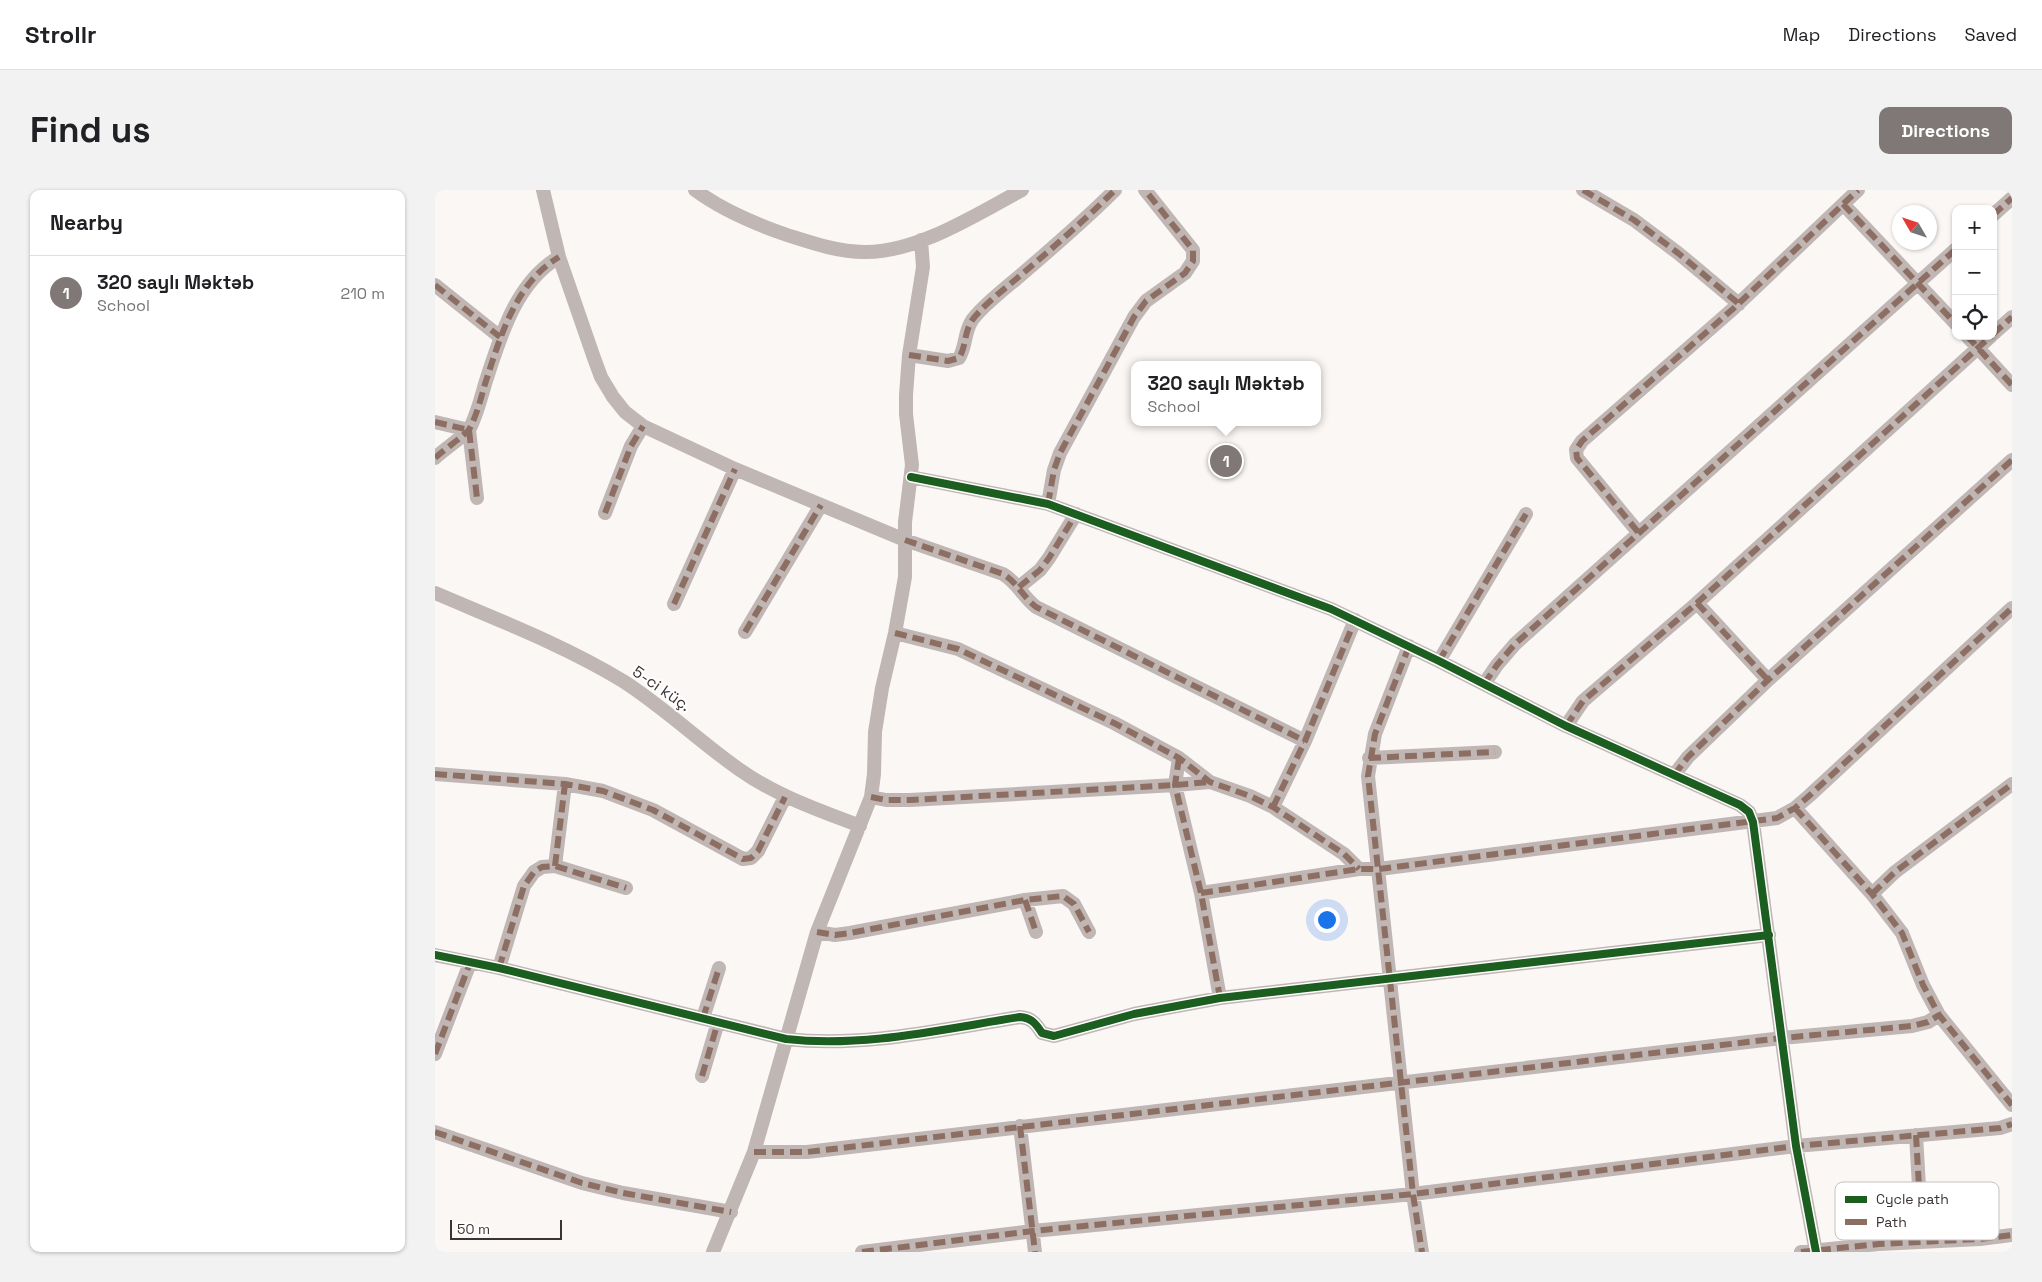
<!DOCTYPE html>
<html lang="en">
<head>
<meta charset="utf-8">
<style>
	body { margin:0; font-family:"Space Grotesk",sans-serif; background:#f2f2f2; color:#202124 }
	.controls { position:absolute; right:15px; top:15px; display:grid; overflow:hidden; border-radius:10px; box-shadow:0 1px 4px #0004 }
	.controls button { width:45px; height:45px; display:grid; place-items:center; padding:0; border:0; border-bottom:1px solid #e0e0e0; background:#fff; color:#202124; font:25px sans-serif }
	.compass { position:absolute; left:1457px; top:15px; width:45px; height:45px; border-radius:50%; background:#fff; box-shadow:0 1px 4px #0004; rotate:309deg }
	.scale { position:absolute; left:15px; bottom:12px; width:112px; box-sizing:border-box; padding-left:5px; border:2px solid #3c3432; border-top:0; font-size:14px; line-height:18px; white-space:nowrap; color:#3c3432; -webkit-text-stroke:4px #fff; paint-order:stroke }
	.you { position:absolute; left:891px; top:729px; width:18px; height:18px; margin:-12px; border:4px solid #fff; border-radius:50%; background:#1a73e8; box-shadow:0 0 0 8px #1a73e833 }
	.badge { display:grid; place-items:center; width:32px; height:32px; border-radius:50%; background:#7f7876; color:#fff; font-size:16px; font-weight:700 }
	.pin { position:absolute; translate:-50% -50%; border:2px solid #fff; box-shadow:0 1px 5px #0006 }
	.popup { position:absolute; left:696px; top:171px; width:190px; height:65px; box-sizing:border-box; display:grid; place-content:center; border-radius:10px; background:#fff; filter:drop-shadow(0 1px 4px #0005); font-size:16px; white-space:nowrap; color:#757577 }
	.popup b { font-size:19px; color:#202124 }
	.popup::after { content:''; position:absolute; left:50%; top:100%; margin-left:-10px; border:10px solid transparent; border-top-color:#fff }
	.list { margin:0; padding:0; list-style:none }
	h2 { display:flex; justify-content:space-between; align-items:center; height:65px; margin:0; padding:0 20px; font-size:21px }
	h2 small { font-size:16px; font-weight:400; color:#757577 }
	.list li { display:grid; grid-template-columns:32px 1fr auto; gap:15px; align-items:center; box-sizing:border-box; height:75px; padding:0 20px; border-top:1px solid #e0e0e0 }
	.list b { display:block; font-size:19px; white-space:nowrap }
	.list p { margin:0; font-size:16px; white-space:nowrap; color:#757577 }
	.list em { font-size:16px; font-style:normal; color:#757577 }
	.icon { flex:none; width:28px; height:28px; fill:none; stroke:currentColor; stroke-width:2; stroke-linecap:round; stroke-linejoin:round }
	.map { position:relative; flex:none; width:1577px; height:1062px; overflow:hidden; border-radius:10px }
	header { display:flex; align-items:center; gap:30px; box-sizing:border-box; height:70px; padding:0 25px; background:#fff; border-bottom:1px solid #e0e0e0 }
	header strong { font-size:24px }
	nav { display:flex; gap:28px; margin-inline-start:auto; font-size:18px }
	.intro { display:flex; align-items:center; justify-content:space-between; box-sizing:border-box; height:120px; padding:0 30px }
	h1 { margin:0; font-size:35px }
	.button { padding:12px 22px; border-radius:10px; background:#7f7876; color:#fff; font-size:18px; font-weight:700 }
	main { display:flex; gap:30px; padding:0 30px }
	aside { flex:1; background:#fff; border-radius:10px; box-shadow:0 1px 4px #0004 }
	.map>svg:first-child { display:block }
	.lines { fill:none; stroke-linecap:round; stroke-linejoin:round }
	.street { stroke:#c0b6b4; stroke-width:14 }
	.quiet { stroke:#8d6e63; stroke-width:6; stroke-dasharray:12 6; stroke-linecap:butt }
	.cycleway-casing { stroke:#fff; stroke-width:11 }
	.cycleway { stroke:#1b5e20; stroke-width:8 }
	.labels { text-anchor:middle; stroke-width:4; stroke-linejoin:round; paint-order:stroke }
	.street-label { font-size:16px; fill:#3c3432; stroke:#fff }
	.key { fill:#fff; stroke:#c4c2c2; stroke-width:1 }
	.key-label { font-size:14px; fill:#3c3432 }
</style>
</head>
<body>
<header>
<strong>Strollr</strong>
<nav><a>Map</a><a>Directions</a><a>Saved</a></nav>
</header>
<div class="intro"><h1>Find us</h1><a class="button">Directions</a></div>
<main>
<aside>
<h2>Nearby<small></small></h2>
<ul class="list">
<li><span class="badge">1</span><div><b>320 saylı Məktəb</b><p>School</p></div><em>210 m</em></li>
</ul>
</aside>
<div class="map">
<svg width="1577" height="1062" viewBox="0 0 1577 1062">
	<rect width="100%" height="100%" fill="#fbf7f5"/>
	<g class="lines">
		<path class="street" d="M108 0 124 67 159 168 166 187 178 207 190 222 208 236 300 279 470 350 568 384C583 393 587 406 601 417L870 551
			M260 0C287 20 320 34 352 45 377 53 403 62 429 62 482 63 542 24 587 0
			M1148 0 1199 30 1243 63 1304 114
			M1408 14 1521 134
			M1558 25 1577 8
			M0 95 65 147
			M1558 144 1577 127
			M1532 146 1577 195
			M474 165 513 171 524 168C531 157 529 144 536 132 543 120 568 100 580 90 614 61 648 32 680 0
			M0 232 34 240 42 308
			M0 268C8 260 31 245 35 238 42 224 46 208 50 194 65 148 80 93 124 67
			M476 287 613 314 896 419 1004 471 1131 536 1305 615 1314 622 1318 632 1361 956 1381 1062
			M613 314 619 280 625 263 699 127 711 111 750 83 758 71V60L710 0
			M170 323 196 256 208 236
			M1203 342 1142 268 1141 260 1147 251 1299 118 1423 0
			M584 397 605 380 614 368 641 324
			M0 403C63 430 129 455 188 491 230 518 265 552 305 580 342 606 384 620 425 636
			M1262 413 1333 490
			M239 414 300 279
			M310 442 386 315
			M460 443 523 459 679 533 744 568 775 592 815 606 838 617 909 664 924 679
			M974 456 940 544 933 586 978 1004 987 1062
			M1004 471 1091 324
			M1049 494 1062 475 1080 454 1521 59
			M1131 536 1148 511 1262 413 1556 146
			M744 568 740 595 766 703 785 808
			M934 568 1060 562
			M0 584 130 594 168 601 218 620 308 669 316 668 323 661 350 607
			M1239 585 1253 567 1333 490 1577 270
			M436 607 451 610H475L740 595 775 592
			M838 617 870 551 920 430
			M1360 618 1437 704 1467 743 1488 795 1504 825 1577 915
			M120 676 130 594
			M766 703 924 679H944L1342 628 1360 618 1374 606 1577 418
			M1437 704 1460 682 1577 594
			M590 710 601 742
			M382 742 400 745 415 743 590 710 628 706 639 714 654 742
			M0 765 64 778 351 849C429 858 508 839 585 827 597 828 601 834 607 843L619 846 699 824 785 808 1334 745
			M64 778 89 696 99 682 107 677 120 676 191 698
			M268 828 284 778
			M0 864 35 773
			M267 886 283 832
			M585 936 600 1062
			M0 942 147 993 188 1003 296 1022
			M1481 945 1484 997
			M319 962H372L1347 848 1477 836 1493 832 1504 825
			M278 1062 319 962 382 742 436 607 439 584 440 542 447 498 460 443 470 387V332L477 275 471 224V205L474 165 488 77 486 50
			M427 1062 598 1041 978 1004 1361 956 1565 938 1577 934
			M1366 1062 1444 1054 1545 1049 1577 1045"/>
		<path class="quiet" d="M1148 0 1199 30 1243 63 1304 114
			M1408 14 1521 134
			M1558 25 1577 8
			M0 95 65 147
			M1558 144 1577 127
			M1532 146 1577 195
			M474 165 513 171 524 168C531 157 529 144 536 132 543 120 568 100 580 90 614 61 648 32 680 0
			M0 232 34 240 42 308
			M0 268C8 260 31 245 35 238 42 224 46 208 50 194 65 148 80 93 124 67
			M613 314 619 280 625 263 699 127 711 111 750 83 758 71V60L710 0
			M170 323 196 256 208 236
			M1203 342 1142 268 1141 260 1147 251 1299 118 1423 0
			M470 350 568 384C583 393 587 406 601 417L870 551
			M584 397 605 380 614 368 641 324
			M1262 413 1333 490
			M239 414 300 279
			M310 442 386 315
			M460 443 523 459 679 533 744 568 775 592 815 606 838 617 909 664 924 679
			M974 456 940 544 933 586 978 1004 987 1062
			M1004 471 1091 324
			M1049 494 1062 475 1080 454 1521 59
			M1131 536 1148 511 1262 413 1556 146
			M744 568 740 595 766 703 785 808
			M934 568 1060 562
			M0 584 130 594 168 601 218 620 308 669 316 668 323 661 350 607
			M1239 585 1253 567 1333 490 1577 270
			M436 607 451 610H475L740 595 775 592
			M838 617 870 551 920 430
			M1360 618 1437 704 1467 743 1488 795 1504 825 1577 915
			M120 676 130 594
			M766 703 924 679H944L1342 628 1360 618 1374 606 1577 418
			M1437 704 1460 682 1577 594
			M590 710 601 742
			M382 742 400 745 415 743 590 710 628 706 639 714 654 742
			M64 778 89 696 99 682 107 677 120 676 191 698
			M268 828 284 778
			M0 864 35 773
			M267 886 283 832
			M585 936 600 1062
			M0 942 147 993 188 1003 296 1022
			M1481 945 1484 997
			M319 962H372L1347 848 1477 836 1493 832 1504 825
			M427 1062 598 1041 978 1004 1361 956 1565 938 1577 934
			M1366 1062 1444 1054 1545 1049 1577 1045"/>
		<defs>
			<path id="cycleway" d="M476 287 613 314 896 419 1004 471 1131 536 1305 615 1314 622 1318 632 1361 956 1381 1062
				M0 765 64 778 351 849C429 858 508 839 585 827 597 828 601 834 607 843L619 846 699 824 785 808 1334 745"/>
		</defs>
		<use href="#cycleway" class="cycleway-casing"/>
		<use href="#cycleway" class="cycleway"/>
	</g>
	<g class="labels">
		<g class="street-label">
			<text transform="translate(227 498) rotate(35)" y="6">5-ci küç.</text>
		</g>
	</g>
	<rect x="1400" y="992" width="164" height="58" rx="8" class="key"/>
	<rect x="1410" y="1006" width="22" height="7" fill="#1b5e20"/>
	<rect x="1410" y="1029" width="22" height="6" fill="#8d6e63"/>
	<g class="key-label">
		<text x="1441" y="1014">Cycle path</text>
		<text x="1441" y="1037">Path</text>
	</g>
</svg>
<div class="controls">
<button>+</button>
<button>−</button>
<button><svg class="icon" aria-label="locate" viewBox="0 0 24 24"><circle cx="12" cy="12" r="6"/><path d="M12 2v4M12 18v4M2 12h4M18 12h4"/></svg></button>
</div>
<svg class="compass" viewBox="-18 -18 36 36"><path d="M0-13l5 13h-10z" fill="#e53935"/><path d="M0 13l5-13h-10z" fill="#757577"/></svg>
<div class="scale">50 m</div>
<div class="you"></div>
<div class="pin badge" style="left:791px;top:271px">1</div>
<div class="popup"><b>320 saylı Məktəb</b>School</div>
</div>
</main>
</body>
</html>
